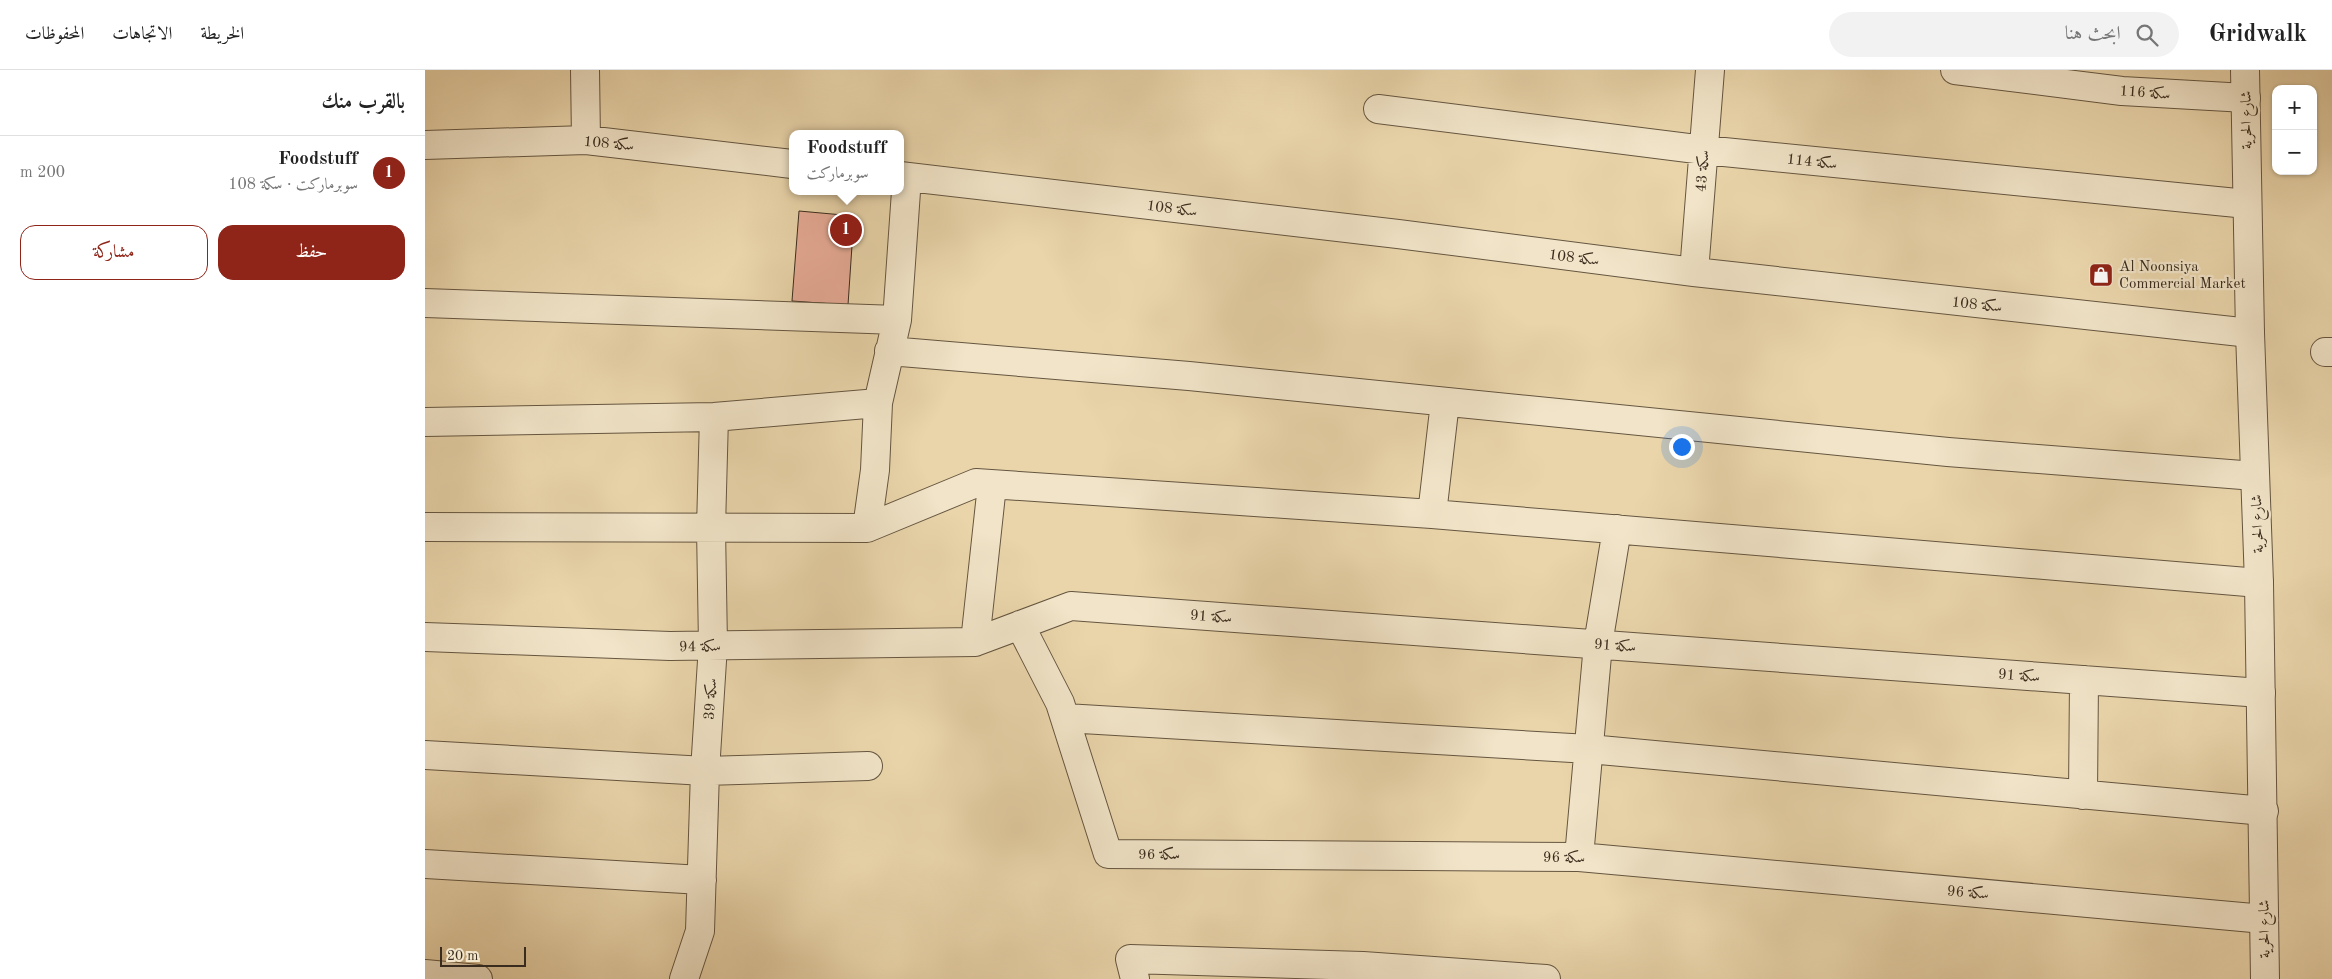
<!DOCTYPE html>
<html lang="ar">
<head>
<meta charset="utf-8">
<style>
	body { margin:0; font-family:"Old Standard TT",Amiri,serif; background:#f2f2f2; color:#222; direction:rtl }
	.controls { position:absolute; right:15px; top:15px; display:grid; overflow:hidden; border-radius:10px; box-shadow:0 1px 4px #0004 }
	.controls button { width:45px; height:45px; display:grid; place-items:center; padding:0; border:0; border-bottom:1px solid #e0e0e0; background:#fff; color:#222; font:25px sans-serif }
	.scale { position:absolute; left:15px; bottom:12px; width:86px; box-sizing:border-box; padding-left:5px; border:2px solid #392b1d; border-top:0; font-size:14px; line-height:18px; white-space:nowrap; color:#392b1d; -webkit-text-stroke:4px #f1e4c8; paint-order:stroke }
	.you { position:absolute; left:1256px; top:376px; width:18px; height:18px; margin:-12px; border:4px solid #fff; border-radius:50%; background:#1a73e8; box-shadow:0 0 0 8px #1a73e833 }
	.badge { display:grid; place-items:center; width:32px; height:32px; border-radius:50%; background:#8f2418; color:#fff; font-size:16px; font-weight:700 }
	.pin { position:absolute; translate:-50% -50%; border:2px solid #fff; box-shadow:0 1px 5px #0006 }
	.popup { position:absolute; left:364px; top:60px; width:115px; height:65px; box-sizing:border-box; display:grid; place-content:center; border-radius:10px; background:#fff; filter:drop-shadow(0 1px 4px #0005); font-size:16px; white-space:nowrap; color:#767676 }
	.popup b { font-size:19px; color:#222 }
	.popup::after { content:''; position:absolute; left:50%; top:100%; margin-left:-10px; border:10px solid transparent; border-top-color:#fff }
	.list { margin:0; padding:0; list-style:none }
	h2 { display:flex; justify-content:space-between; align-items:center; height:65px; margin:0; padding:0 20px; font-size:21px }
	h2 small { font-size:16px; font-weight:400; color:#767676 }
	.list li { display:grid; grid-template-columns:32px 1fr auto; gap:15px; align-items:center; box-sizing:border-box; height:75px; padding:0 20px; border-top:1px solid #e0e0e0 }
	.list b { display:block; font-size:19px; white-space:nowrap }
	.list p { margin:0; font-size:16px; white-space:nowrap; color:#767676 }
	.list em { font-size:16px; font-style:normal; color:#767676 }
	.actions { display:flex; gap:10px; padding:15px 20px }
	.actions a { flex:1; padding:11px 0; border:1px solid #8f2418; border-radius:15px; text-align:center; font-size:18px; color:#8f2418 }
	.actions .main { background:#8f2418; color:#fff }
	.icon { flex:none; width:28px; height:28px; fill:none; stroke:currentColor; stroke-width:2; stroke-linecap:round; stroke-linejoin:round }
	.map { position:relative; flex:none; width:1907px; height:909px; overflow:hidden; direction:ltr }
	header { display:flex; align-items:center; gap:30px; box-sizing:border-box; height:70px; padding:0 25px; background:#fff; border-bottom:1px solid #e0e0e0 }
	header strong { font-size:24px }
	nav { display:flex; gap:28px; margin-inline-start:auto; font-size:18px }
	.search { width:350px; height:45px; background:#f2f2f2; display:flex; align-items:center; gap:12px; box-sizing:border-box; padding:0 18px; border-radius:28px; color:#767676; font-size:19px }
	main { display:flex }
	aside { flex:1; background:#fff }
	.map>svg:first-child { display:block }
	.building { fill:#e6aa95; stroke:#392b1d }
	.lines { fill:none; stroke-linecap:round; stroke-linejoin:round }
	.minor-casing { stroke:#655640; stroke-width:30 }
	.tertiary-casing { stroke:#655640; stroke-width:30 }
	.minor { stroke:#f1e4c8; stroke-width:28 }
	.tertiary { stroke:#f1e4c8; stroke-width:28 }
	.labels { text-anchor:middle; stroke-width:4.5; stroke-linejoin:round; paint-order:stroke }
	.street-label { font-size:15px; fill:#392b1d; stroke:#f1e4c8 }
	.poi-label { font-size:15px; fill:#392b1d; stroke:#f1e4c8; text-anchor:start }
</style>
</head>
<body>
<header>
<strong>Gridwalk</strong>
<div class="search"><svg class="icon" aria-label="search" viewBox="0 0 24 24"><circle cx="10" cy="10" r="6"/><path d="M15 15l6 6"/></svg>ابحث هنا</div>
<nav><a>الخريطة</a><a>الاتجاهات</a><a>المحفوظات</a></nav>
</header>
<main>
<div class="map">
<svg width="1907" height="909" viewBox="0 0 1907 909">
	<rect width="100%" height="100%" fill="#ead5ab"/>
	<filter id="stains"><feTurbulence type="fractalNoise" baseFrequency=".004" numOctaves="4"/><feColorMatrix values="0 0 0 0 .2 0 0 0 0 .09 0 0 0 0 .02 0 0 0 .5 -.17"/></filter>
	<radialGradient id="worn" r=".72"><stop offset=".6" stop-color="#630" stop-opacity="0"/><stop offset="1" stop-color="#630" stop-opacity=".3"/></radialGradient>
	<path class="building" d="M374 141 429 146 423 235 367 231Z"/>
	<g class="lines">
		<defs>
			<path id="minor" d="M160 0 161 70
				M1530 0 1697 21 1821 28
				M953 39 1279 80 1822 134
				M0 75 161 70 367 94
				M475 106 973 164 1269 202 1825 263
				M1269 202 1285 0
				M0 233 472 250
				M464 281 764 306 1523 382 1830 406
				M1900 282H1907
				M0 352 289 347 453 333
				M1007 444 1020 332
				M0 457 442 458 551 413 1007 444 1834 513
				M442 458 450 400 453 333 472 250 482 107
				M595 555 635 633 683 784 1154 787 1839 849
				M0 567 245 576 550 572 646 536 1836 623
				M550 572 567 415
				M640 648 1164 679 1839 741
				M0 685 280 701 443 696
				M1658 725 1659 610
				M1154 787 1173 574 1192 459
				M0 794 277 810
				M0 904 53 909
				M259 909 275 861 280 701 288 575 286 458 289 347
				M710 909 705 889 938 896 1121 909"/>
			<path id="tertiary" d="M1820 0 1825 263 1834 513 1840 909"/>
		</defs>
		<use href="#minor" class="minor-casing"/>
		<use href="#tertiary" class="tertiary-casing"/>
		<use href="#minor" class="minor"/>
		<use href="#tertiary" class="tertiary"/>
	</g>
	<defs>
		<symbol id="shop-square" viewBox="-11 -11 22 22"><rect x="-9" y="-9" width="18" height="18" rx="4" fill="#8f2418" stroke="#f1e4c8"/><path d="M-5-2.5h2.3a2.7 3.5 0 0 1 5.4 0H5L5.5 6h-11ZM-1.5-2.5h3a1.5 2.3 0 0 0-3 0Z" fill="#fff"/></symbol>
	</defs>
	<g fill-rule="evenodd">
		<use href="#shop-square" x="1662" y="191" width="28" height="28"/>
	</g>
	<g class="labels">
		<g class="street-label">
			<text transform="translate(1720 22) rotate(4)" y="5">سكة 116</text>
			<text transform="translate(1821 50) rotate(-91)" y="5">شارع الحرية</text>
			<text transform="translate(184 73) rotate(5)" y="5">سكة 108</text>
			<text transform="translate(1387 91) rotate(6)" y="5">سكة 114</text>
			<text transform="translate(1277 101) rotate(-85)" y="5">سكة 43</text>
			<text transform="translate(747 138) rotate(7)" y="5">سكة 108</text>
			<text transform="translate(1149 187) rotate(7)" y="5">سكة 108</text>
			<text transform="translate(1552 234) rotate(6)" y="5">سكة 108</text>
			<text transform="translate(1832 454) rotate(-92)" y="5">شارع الحرية</text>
			<text transform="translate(786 546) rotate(4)" y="5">سكة 91</text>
			<text transform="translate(1190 575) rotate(4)" y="5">سكة 91</text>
			<text transform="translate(275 576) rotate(-1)" y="5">سكة 94</text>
			<text transform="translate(1594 605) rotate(4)" y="5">سكة 91</text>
			<text transform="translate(285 629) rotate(-86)" y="5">سكة 39</text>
			<text x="734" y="789">سكة 96</text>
			<text transform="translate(1139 787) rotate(1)" y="5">سكة 96</text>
			<text transform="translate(1543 822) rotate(5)" y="5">سكة 96</text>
			<text transform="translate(1839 859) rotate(-91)" y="5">شارع الحرية</text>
		</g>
		<g class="poi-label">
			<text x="1694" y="201">Al Noonsiya<tspan x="1694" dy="17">Commercial Market</tspan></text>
		</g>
	</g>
	<rect width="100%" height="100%" filter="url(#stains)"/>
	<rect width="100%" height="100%" fill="url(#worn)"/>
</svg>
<div class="controls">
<button>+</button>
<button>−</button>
</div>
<div class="scale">20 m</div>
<div class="you"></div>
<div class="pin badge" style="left:421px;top:160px">1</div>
<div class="popup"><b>Foodstuff</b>سوبرماركت</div>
</div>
<aside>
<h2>بالقرب منك<small></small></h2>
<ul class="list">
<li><span class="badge">1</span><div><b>Foodstuff</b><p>سوبرماركت · سكة 108</p></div><em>200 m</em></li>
</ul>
<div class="actions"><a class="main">حفظ</a><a>مشاركة</a></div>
</aside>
</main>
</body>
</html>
